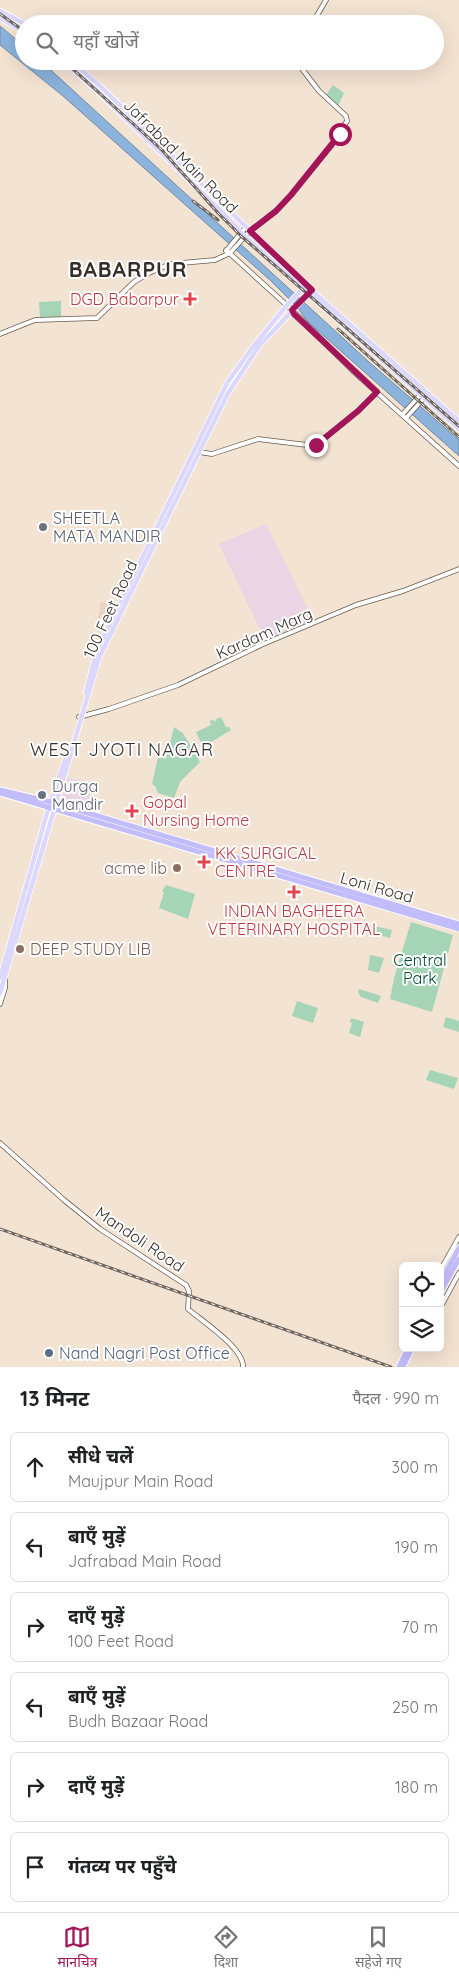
<!DOCTYPE html>
<html lang="hi">
<head>
<meta charset="utf-8">
<style>
	body { margin:0; font-family:Quicksand,"Noto Sans Devanagari",sans-serif; background:#f2f2f2; color:#202124 }
	.controls { position:absolute; right:15px; bottom:15px; display:grid; overflow:hidden; border-radius:8px; box-shadow:0 5px 20px #0002 }
	.controls button { width:45px; height:45px; display:grid; place-items:center; padding:0; border:0; border-bottom:1px solid #e0e0e0; background:#fff; color:#202124; font:25px sans-serif }
	.stop { position:absolute; width:15px; height:15px; margin:-11px; border:4px solid #a31459; border-radius:50%; background:#fff }
	.stop.end { background:#a31459; border-color:#fff; box-shadow:0 1px 5px #0008 }
	.list { margin:0; padding:0; list-style:none }
	h2 { display:flex; justify-content:space-between; align-items:center; height:65px; margin:0; padding:0 20px; font-size:21px }
	h2 small { font-size:16px; font-weight:400; color:#757577 }
	.list li { display:grid; grid-template-columns:32px 1fr auto; gap:15px; align-items:center; box-sizing:border-box; height:70px; margin:0 10px 10px; padding:0 10px; border:1px solid #e0e0e0; border-radius:8px }
	.list b { display:block; font-size:19px; white-space:nowrap }
	.list p { margin:0; font-size:16px; white-space:nowrap; color:#757577 }
	.list em { font-size:16px; font-style:normal; color:#757577 }
	.icon { flex:none; width:28px; height:28px; fill:none; stroke:currentColor; stroke-width:2; stroke-linecap:round; stroke-linejoin:round }
	.map { position:relative; flex:none; width:459px; height:1367px; overflow:hidden }
	.search { position:absolute; background:#fff; box-shadow:0 5px 20px #0002; left:15px; right:15px; top:15px; height:55px; display:flex; align-items:center; gap:12px; box-sizing:border-box; padding:0 18px; border-radius:28px; color:#757577; font-size:19px }
	.sheet { height:545px; background:#fff }
	nav { display:flex; justify-content:space-around; align-items:center; box-sizing:border-box; height:70px; border-top:1px solid #e0e0e0; background:#fff; font-size:14px; color:#757577 }
	nav a { display:grid; justify-items:center; gap:2px }
	nav .on { color:#a31459 }
	.map>svg:first-child { display:block }
	.built { fill:#ebd5c0 }
	.education { fill:#e9d5e4 }
	.green { fill:#a5d5b6 }
	.water { fill:#8bb3dc; stroke:#718ba6 }
	.lines { fill:none; stroke-linecap:round; stroke-linejoin:round }
	.minor-casing { stroke:#695b4e; stroke-width:5.5 }
	.major-casing { stroke:#fff; stroke-width:6 }
	.highway-casing { stroke:#fff; stroke-width:7 }
	.minor { stroke:#fff; stroke-width:4 }
	.major { stroke:#dbd7fd; stroke-width:4.5 }
	.highway { stroke:#c3bcfb; stroke-width:5 }
	.rail-casing { stroke:#6f665d; stroke-width:3 }
	.rail { stroke:#fff; stroke-width:1; stroke-dasharray:4; stroke-linecap:butt }
	.route { stroke:#a31459; stroke-width:6 }
	.health-dot { fill:#e0444e; stroke:#fff; stroke-width:2 }
	.worship-dot { fill:#6b7280; stroke:#fff; stroke-width:2 }
	.education-dot { fill:#8d6e63; stroke:#fff; stroke-width:2 }
	.service-dot { fill:#5c6f8a; stroke:#fff; stroke-width:2 }
	.labels { text-anchor:middle; stroke-width:4; stroke-linejoin:round; paint-order:stroke }
	.street-label { font-size:16px; fill:#352f29; stroke:#fff }
	.health-label { font-size:16px; fill:#be3a42; stroke:#fff; text-anchor:start }
	.worship-label { font-size:16px; fill:#5b616d; stroke:#fff; text-anchor:start }
	.education-label { font-size:16px; fill:#785e54; stroke:#fff; text-anchor:end }
	.park-label { font-size:16px; fill:#03492a; stroke:#fff }
	.service-label { font-size:16px; fill:#4e5e75; stroke:#fff; text-anchor:start }
	.neighbourhood-label { font-size:18px; letter-spacing:1px; fill:#352f29; stroke:#fff }
	.district-label { font-size:21px; font-weight:bold; letter-spacing:1px; fill:#352f29; stroke:#fff }
</style>
</head>
<body>
<div class="map">
<svg width="459" height="1367" viewBox="0 0 459 1367">
	<rect width="100%" height="100%" fill="#f3e3d3"/>
	<path class="built" d="M101 602 115 605 105 628 96 626Z"/>
	<path class="education" d="M266 524 313 620 265 640 219 544Z
		M68 778 93 782 88 807 62 798Z"/>
	<path class="green" d="M333 85 344 93 337 108 325 96Z
		M61 301V317L40 318 39 302Z
		M221 717 226 727H229L231 730 203 747 196 732 211 725 210 720 216 721V719Z
		M174 727 183 733 200 762 180 782 174 798 158 793 155 786 152 784 158 757 166 759Z
		M166 885 195 894 188 919 159 908 164 893 162 891Z
		M411 922 453 935 432 1012 390 999 394 978Z
		M370 925 392 930 390 938 368 932Z
		M370 955 384 958 379 973 368 970Z
		M359 989 381 996 378 1003 361 997 358 992Z
		M297 1001 318 1008 313 1023 292 1016Z
		M446 1017 459 1021V1032L443 1027Z
		M351 1018 364 1022 360 1037 349 1033 352 1023 350 1022Z
		M430 1070 458 1078 454 1089 426 1080Z"/>
	<path class="water" d="M0 26 24 46V61H41L369 362 459 440V456L307 321 298 308 271 281 63 96 0 45Z"/>
	<g class="lines">
		<defs>
			<path id="minor" d="M312 24 326 0
				M226 250 292 310 354 372 459 466
				M226 251 246 227
				M0 334 35 320 97 318 134 282 149 273 170 264 215 260 230 253 250 231 276 211 291 195 331 146 347 121 346 116 319 91 296 61
				M402 415 421 394
				M406 418 425 397
				M199 452 212 454 258 439 315 446 358 411 377 392
				M79 717 109 709 178 685 261 645 356 605 403 591 459 569
				M0 1004 5 988V980
				M0 1143 64 1200 100 1229 186 1285 189 1291 188 1309C202 1321 244 1348 243 1367
				M440 1271 459 1237
				M440 1308 459 1273"/>
			<path id="major" d="M0 11 25 24
				M0 18 24 32
				M63 61 96 90 222 212 243 235 459 429
				M71 61 100 86 320 298 459 421
				M86 693 96 653 227 383 252 348 287 305 307 284
				M0 978 47 813 65 760
				M0 993 99 658 227 395 259 346 312 290"/>
			<path id="highway" d="M0 790 51 802 459 924
				M0 793 459 929
				M440 1283 459 1248
				M440 1293 459 1259
				M399 1367 408 1348
				M403 1367 412 1348"/>
		</defs>
		<use href="#minor" class="minor-casing"/>
		<use href="#major" class="major-casing"/>
		<use href="#highway" class="highway-casing"/>
		<use href="#minor" class="minor"/>
		<use href="#major" class="major"/>
		<use href="#highway" class="highway"/>
		<defs>
			<path id="rail" d="M0 14 24 31
				M64 61 161 149 218 213 241 236 459 426
				M193 201 218 220
				M338 329 459 437
				M0 1229 391 1367"/>
		</defs>
		<use href="#rail" class="rail-casing"/>
		<use href="#rail" class="rail"/>
	</g>
	<g class="lines">
		<path class="route" d="M316 445 358 411 377 392 294 314 292 310 312 290 250 231 276 211 291 195 340 134"/>
	</g>
	<g class="health-dot">
		<path d="M187.5 291.5h5v5h5v5h-5v5h-5v-5h-5v-5h5z"/>
		<path d="M129.5 803.5h5v5h5v5h-5v5h-5v-5h-5v-5h5z"/>
		<path d="M201.5 854.5h5v5h5v5h-5v5h-5v-5h-5v-5h5z"/>
		<path d="M291.5 884.5h5v5h5v5h-5v5h-5v-5h-5v-5h5z"/>
	</g>
	<g class="worship-dot">
		<circle cx="43" cy="527" r="5"/>
		<circle cx="42" cy="795" r="5"/>
	</g>
	<g class="education-dot">
		<circle cx="177" cy="868" r="5"/>
		<circle cx="20" cy="949" r="5"/>
	</g>
	<circle class="service-dot" cx="49" cy="1353" r="5"/>
	<g class="labels">
		<g class="street-label">
			<text transform="translate(181 156) rotate(45)" y="6">Jafrabad Main Road</text>
			<text transform="translate(110 609) rotate(-65)" y="6">100 Feet Road</text>
			<text transform="translate(264 633) rotate(-24)" y="6">Kardam Marg</text>
			<text transform="translate(377 887) rotate(16)" y="6">Loni Road</text>
			<text transform="translate(140 1239) rotate(34)" y="6">Mandoli Road</text>
		</g>
		<g class="health-label">
			<text x="179" y="305" text-anchor="end">DGD Babarpur</text>
			<text x="143" y="808">Gopal<tspan x="143" dy="18">Nursing Home</tspan></text>
			<text x="215" y="859">KK SURGICAL<tspan x="215" dy="18">CENTRE</tspan></text>
			<text x="294" y="917" text-anchor="middle">INDIAN BAGHEERA<tspan x="294" dy="18">VETERINARY HOSPITAL</tspan></text>
		</g>
		<g class="worship-label">
			<text x="53" y="524">SHEETLA<tspan x="53" dy="18">MATA MANDIR</tspan></text>
			<text x="52" y="792">Durga<tspan x="52" dy="18">Mandir</tspan></text>
		</g>
		<g class="education-label">
			<text x="167" y="874">acme lib</text>
			<text x="30" y="955" text-anchor="start">DEEP STUDY LIB</text>
		</g>
		<g class="park-label">
			<text x="420" y="966">Central<tspan x="420" dy="18">Park</tspan></text>
		</g>
		<g class="service-label">
			<text x="59" y="1359">Nand Nagri Post Office</text>
		</g>
		<g class="neighbourhood-label">
			<text x="122" y="756">WEST JYOTI NAGAR</text>
		</g>
		<g class="district-label">
			<text x="128" y="277">BABARPUR</text>
		</g>
	</g>
</svg>
<div class="controls">
<button><svg class="icon" aria-label="locate" viewBox="0 0 24 24"><circle cx="12" cy="12" r="6"/><path d="M12 2v4M12 18v4M2 12h4M18 12h4"/></svg></button>
<button><svg class="icon" aria-label="layers" viewBox="0 0 24 24"><path d="M12 4l9 5-9 5-9-5zM3 14l9 5 9-5"/></svg></button>
</div>
<div class="stop" style="left:340px;top:134px"></div>
<div class="stop end" style="left:316px;top:445px"></div>
<div class="search"><svg class="icon" aria-label="search" viewBox="0 0 24 24"><circle cx="10" cy="10" r="6"/><path d="M15 15l6 6"/></svg>यहाँ खोजें</div>
</div>
<section class="sheet">
<h2>13 मिनट<small>पैदल · 990 m</small></h2>
<ul class="list">
<li><svg class="icon" aria-label="ahead" viewBox="0 0 24 24"><path d="M12 20V5M6 11l6-6 6 6"/></svg><div><b>सीधे चलें</b><p>Maujpur Main Road</p></div><em>300 m</em></li>
<li><svg class="icon" aria-label="left" viewBox="0 0 24 24"><path d="M17 20v-9H6M10 6l-5 5 5 5"/></svg><div><b>बाएँ मुड़ें</b><p>Jafrabad Main Road</p></div><em>190 m</em></li>
<li><svg class="icon" aria-label="right" viewBox="0 0 24 24"><path d="M7 20v-9h11M14 6l5 5-5 5"/></svg><div><b>दाएँ मुड़ें</b><p>100 Feet Road</p></div><em>70 m</em></li>
<li><svg class="icon" aria-label="left" viewBox="0 0 24 24"><path d="M17 20v-9H6M10 6l-5 5 5 5"/></svg><div><b>बाएँ मुड़ें</b><p>Budh Bazaar Road</p></div><em>250 m</em></li>
<li><svg class="icon" aria-label="right" viewBox="0 0 24 24"><path d="M7 20v-9h11M14 6l5 5-5 5"/></svg><div><b>दाएँ मुड़ें</b></div><em>180 m</em></li>
<li><svg class="icon" aria-label="arrive" viewBox="0 0 24 24"><path d="M6 21V4h12l-3 4 3 4H6"/></svg><div><b>गंतव्य पर पहुँचे</b></div></li>
</ul>
</section>
<nav>
<a class="on"><svg class="icon" aria-label="map" viewBox="0 0 24 24"><path d="M3 6l6-2 6 2 6-2v14l-6 2-6-2-6 2zM9 4v14M15 6v14"/></svg>मानचित्र</a>
<a><svg class="icon" aria-label="directions" viewBox="0 0 24 24"><path d="M12 3l9 9-9 9-9-9zM9 14v-3h6M13 9l2 2-2 2"/></svg>दिशा</a>
<a><svg class="icon" aria-label="saved" viewBox="0 0 24 24"><path d="M7 4h10v16l-5-4-5 4z"/></svg>सहेजे गए</a>
</nav>
</body>
</html>
